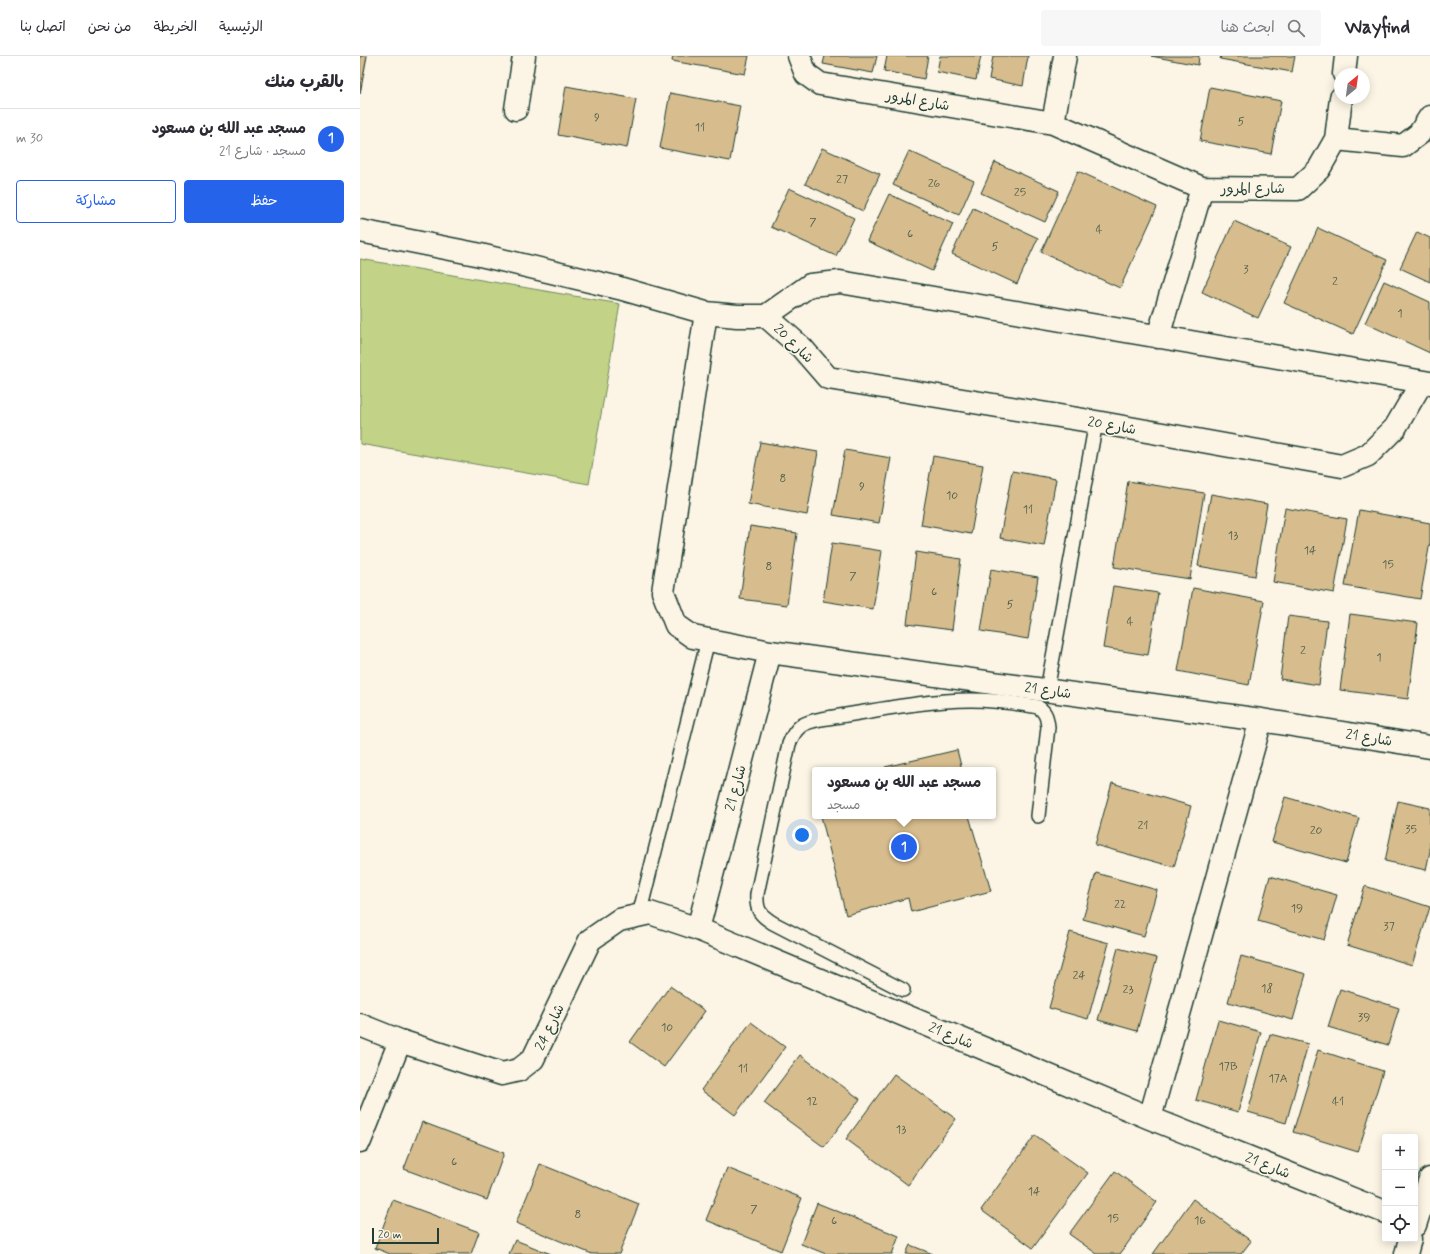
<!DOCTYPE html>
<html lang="ar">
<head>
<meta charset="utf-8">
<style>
	body { margin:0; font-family:Mynerve,"Playpen Sans Arabic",sans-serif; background:#f7f7f7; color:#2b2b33; direction:rtl }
	.controls { position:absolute; right:12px; bottom:12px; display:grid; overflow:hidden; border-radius:4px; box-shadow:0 2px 10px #0003 }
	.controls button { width:36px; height:36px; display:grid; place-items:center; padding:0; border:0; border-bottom:1px solid #e1e1e2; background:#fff; color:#2b2b33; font:20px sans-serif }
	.compass { position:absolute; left:974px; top:12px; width:36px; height:36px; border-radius:50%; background:#fff; box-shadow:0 2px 10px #0003; rotate:29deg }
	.scale { position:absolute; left:12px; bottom:10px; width:67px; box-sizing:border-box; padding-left:4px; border:2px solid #1f3d34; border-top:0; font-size:11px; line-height:14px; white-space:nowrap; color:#1f3d34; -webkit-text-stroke:3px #fcf5e5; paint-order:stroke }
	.you { position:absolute; left:442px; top:779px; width:14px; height:14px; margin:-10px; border:3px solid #fff; border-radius:50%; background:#1a73e8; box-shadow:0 0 0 6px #1a73e833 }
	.badge { display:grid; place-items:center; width:26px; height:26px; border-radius:50%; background:#2563eb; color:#fff; font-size:13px; font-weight:700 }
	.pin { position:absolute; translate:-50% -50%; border:2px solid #fff; box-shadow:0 1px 4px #0006 }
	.popup { position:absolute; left:452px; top:711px; width:184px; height:52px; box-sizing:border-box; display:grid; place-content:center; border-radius:4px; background:#fff; filter:drop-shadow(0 1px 3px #0005); font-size:13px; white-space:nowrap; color:#7c7c81 }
	.popup b { font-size:15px; color:#2b2b33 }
	.popup::after { content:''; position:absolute; left:50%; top:100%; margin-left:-8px; border:8px solid transparent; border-top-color:#fff }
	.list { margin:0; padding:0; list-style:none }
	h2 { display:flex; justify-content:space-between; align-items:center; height:52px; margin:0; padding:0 16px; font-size:17px }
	h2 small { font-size:13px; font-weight:400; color:#7c7c81 }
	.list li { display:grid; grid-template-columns:26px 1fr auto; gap:12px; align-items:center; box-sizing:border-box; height:60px; padding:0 16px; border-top:1px solid #e1e1e2 }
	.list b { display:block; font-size:15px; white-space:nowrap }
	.list p { margin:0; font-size:13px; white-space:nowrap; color:#7c7c81 }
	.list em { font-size:13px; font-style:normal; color:#7c7c81 }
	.actions { display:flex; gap:8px; padding:12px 16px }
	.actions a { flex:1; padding:9px 0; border:1px solid #2563eb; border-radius:4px; text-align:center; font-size:14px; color:#2563eb }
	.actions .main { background:#2563eb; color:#fff }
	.icon { flex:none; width:22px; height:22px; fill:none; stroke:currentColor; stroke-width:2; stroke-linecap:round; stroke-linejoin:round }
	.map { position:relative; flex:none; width:1070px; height:1198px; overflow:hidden; direction:ltr }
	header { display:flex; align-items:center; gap:24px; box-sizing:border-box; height:56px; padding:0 20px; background:#fff; border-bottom:1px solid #e1e1e2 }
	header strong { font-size:19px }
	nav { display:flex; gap:22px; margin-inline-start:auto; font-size:14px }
	.search { width:280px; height:36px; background:#f7f7f7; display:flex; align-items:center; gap:10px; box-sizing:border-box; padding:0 14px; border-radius:4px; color:#7c7c81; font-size:15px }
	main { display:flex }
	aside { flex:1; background:#fff }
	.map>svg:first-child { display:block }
	.park { fill:#c2d387; stroke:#70885e }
	.building { fill:#d7bd8d; stroke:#1f3d34 }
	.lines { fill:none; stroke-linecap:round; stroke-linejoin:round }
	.service-casing { stroke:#1f3d34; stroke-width:16 }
	.minor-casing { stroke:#1f3d34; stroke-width:25 }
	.tertiary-casing { stroke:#1f3d34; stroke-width:25 }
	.service { stroke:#fcf5e5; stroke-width:13 }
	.minor { stroke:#fcf5e5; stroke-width:22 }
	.tertiary { stroke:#fcf5e5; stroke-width:22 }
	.labels { text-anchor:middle; stroke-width:3; stroke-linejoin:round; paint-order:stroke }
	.number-label { font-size:12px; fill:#4d5d4a }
	.street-label { font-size:14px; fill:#1f3d34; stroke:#fcf5e5 }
</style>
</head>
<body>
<header>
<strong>Wayfind</strong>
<div class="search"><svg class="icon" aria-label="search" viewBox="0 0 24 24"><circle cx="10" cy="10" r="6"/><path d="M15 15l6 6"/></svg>ابحث هنا</div>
<nav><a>الرئيسية</a><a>الخريطة</a><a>من نحن</a><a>اتصل بنا</a></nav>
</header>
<main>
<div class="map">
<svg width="1070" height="1198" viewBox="0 0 1070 1198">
	<rect width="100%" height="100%" fill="#fcf5e5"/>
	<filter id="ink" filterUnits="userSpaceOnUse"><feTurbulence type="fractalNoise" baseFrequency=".025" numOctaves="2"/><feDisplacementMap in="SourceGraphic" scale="8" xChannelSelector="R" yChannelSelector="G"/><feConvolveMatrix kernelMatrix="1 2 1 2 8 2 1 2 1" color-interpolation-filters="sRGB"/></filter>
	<g filter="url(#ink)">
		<path class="park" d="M0 203 260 248 229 428 0 388Z"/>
		<path class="building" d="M0 0H7L0 38Z
			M313 0H389L385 18 312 5Z
			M465 0H517L513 17 463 8Z
			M527 0H568L564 23 524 15Z
			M580 0H621L616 24 577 16Z
			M633 0H668L663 30 629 23Z
			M791 0H839L838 9Z
			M861 0H935L932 16 860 3Z
			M206 30 276 43 267 92 198 79Z
			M850 31 921 45 911 98 840 85Z
			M310 37 380 50 370 105 300 92Z
			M462 92 520 118 503 155 445 128Z
			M549 95 614 125 599 159 533 129Z
			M635 106 699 135 685 166 621 137Z
			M718 115 797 151 760 232 681 196Z
			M429 132 494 162 476 200 411 171Z
			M529 138 593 168 572 215 507 185Z
			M613 152 678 182 657 228 592 198Z
			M874 165 931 191 898 262 842 236Z
			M958 172 1027 204 993 278 924 247Z
			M1057 176 1070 182V226L1040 212Z
			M1024 225 1070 246V297L1005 267Z
			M400 386 458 396 447 459 388 448Z
			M485 394 531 402 519 467 473 459Z
			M573 400 623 409 611 478 561 469Z
			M652 415 696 423 684 490 640 482Z
			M768 425 844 437 830 523 754 511Z
			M851 438 907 448 895 520 838 510Z
			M925 452 987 463 974 537 913 526Z
			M999 454 1070 467V486L1060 543 985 530Z
			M390 470 437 477 427 549 380 543Z
			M472 487 522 495 513 553 463 545Z
			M556 496 601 503 592 574 547 568Z
			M631 513 678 521 668 583 621 575Z
			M753 530 798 537 788 599 743 592Z
			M833 532 904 545 889 629 818 615Z
			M990 558 1058 567 1048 643 980 634Z
			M928 560 967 565 959 629 920 623Z
			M597 694 602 714H525V711Z
			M752 727 831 750 814 811 735 789Z
			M925 741 999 762 986 807 912 786Z
			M1038 745 1070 752V795L1066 814 1025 805Z
			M461 760H609L631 835 551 856 548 842 486 859Z
			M736 817 797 834 784 880 723 863Z
			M910 820 977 839 964 884 898 865Z
			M1005 830 1070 851 1052 909 987 889Z
			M710 876 749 887 728 963 689 952Z
			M758 892 797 902 777 975 738 964Z
			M881 900 946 918 933 964 868 946Z
			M310 930 345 955 304 1011 270 986Z
			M980 933 1039 952 1028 989 968 971Z
			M858 964 901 976 878 1056 836 1044Z
			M391 966 425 991 375 1059 341 1034Z
			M910 978 948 988 926 1067 888 1056Z
			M958 994 1023 1015 998 1096 933 1076Z
			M440 999 500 1043 464 1091 404 1047Z
			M534 1018 596 1063 548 1129 486 1083Z
			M62 1066 144 1097 127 1144 44 1113Z
			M675 1079 728 1117 673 1192 621 1154Z
			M180 1108 279 1148 259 1198H232L156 1167Z
			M367 1112 442 1142 421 1195 346 1164Z
			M755 1115 797 1146 760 1198H737L709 1178Z
			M833 1143 891 1185 881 1198H793Z
			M33 1144 119 1176 111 1198H30L15 1192Z
			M457 1147 539 1180 532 1198H466L441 1188Z
			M155 1184 191 1198H149Z
			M550 1189 573 1198H546Z"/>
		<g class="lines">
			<defs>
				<path id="service" d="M687 634 736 366
					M279 859 348 584
					M543 934 413 867C400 859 396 854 397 838L429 688C436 670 442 667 461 663 510 656 561 644 611 644 633 644 656 647 678 651 686 656 687 662 688 671L678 760"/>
				<path id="minor" d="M439 0 446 18 460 28 693 67 842 132 938 133 959 113 976 83 981 42
					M984 18 986 0
					M156 53 164 0
					M693 67 705 0
					M976 83 1043 90 1059 78 1070 61
					M0 175 116 198 259 232 346 257 377 260H406
					M346 257 303 536 316 569 333 581 410 596 901 664 1070 691
					M406 260 442 292 468 322 736 366 982 410 1008 399 1035 372 1062 326
					M406 260 450 229 480 226 1070 327
					M798 281 842 132
					M338 873 410 596
					M0 969 40 985 142 1018 159 1014 173 1003 230 884 259 864 290 857 338 873 790 1062 1025 1156
					M790 1062 901 664
					M0 1085 40 985"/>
				<path id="tertiary" d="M1055 1169 1070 1123
					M1046 1198 1050 1183"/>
			</defs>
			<use href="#service" class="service-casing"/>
			<use href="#minor" class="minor-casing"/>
			<use href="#tertiary" class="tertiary-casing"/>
			<use href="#service" class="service"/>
			<use href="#minor" class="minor"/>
			<use href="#tertiary" class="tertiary"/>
		</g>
	</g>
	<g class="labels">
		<g class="number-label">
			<text x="237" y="65">9</text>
			<text x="881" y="69">5</text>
			<text x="340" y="75">11</text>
			<text x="482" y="127">27</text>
			<text x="574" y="131">26</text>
			<text x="660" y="140">25</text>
			<text x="453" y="170">7</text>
			<text x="739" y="177">4</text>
			<text x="550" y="181">6</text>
			<text x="635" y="194">5</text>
			<text x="886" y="217">3</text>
			<text x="975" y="229">2</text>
			<text x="1040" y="261">1</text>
			<text x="423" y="426">8</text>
			<text x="502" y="434">9</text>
			<text x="592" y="443">10</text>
			<text x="668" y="457">11</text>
			<text x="873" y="483">13</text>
			<text x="950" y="498">14</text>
			<text x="1028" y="512">15</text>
			<text x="409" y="514">8</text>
			<text x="493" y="524">7</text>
			<text x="574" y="539">6</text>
			<text x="650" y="552">5</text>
			<text x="770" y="569">4</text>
			<text x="943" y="598">2</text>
			<text x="1019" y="605">1</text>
			<text x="783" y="773">21</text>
			<text x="1051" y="777">35</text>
			<text x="956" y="778">20</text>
			<text x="760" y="852">22</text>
			<text x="937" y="856">19</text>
			<text x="1029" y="874">37</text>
			<text x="719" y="923">24</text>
			<text x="907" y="936">18</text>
			<text x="768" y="937">23</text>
			<text x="1004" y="965">39</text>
			<text x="307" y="975">10</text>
			<text x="868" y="1014">17B</text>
			<text x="383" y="1016">11</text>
			<text x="918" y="1026">17A</text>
			<text x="452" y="1049">12</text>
			<text x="978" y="1049">41</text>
			<text x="541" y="1077">13</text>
			<text x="94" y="1109">6</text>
			<text x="674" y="1139">14</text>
			<text x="394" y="1157">7</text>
			<text x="218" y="1162">8</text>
			<text x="753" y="1166">15</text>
			<text x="474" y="1168">6</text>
			<text x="840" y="1168">16</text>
		</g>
		<g class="street-label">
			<text transform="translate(558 44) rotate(10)" y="5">شارع المرور</text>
			<text x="893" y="137">شارع المرور</text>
			<text transform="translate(434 287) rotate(44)" y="5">شارع 20</text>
			<text transform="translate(752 369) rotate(10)" y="5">شارع 20</text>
			<text transform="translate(688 634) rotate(8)" y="5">شارع 21</text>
			<text transform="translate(1009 681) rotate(9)" y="5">شارع 21</text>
			<text transform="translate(375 732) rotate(-75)" y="5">شارع 21</text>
			<text transform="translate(189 971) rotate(-64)" y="5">شارع 24</text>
			<text transform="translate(591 979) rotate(23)" y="5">شارع 21</text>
			<text transform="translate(908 1109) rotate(22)" y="5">شارع 21</text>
		</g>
	</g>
</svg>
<div class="controls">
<button>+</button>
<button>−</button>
<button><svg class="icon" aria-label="locate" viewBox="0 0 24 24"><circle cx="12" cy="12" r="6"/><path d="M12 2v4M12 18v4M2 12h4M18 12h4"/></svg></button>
</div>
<svg class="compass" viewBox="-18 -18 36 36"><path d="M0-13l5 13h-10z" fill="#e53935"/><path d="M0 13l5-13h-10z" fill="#7c7c81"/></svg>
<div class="scale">20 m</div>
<div class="you"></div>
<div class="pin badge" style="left:544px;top:791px">1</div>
<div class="popup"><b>مسجد عبد الله بن مسعود</b>مسجد</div>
</div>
<aside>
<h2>بالقرب منك<small></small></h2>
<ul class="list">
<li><span class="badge">1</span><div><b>مسجد عبد الله بن مسعود</b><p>مسجد · شارع 21</p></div><em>30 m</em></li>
</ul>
<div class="actions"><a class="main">حفظ</a><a>مشاركة</a></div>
</aside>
</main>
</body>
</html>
